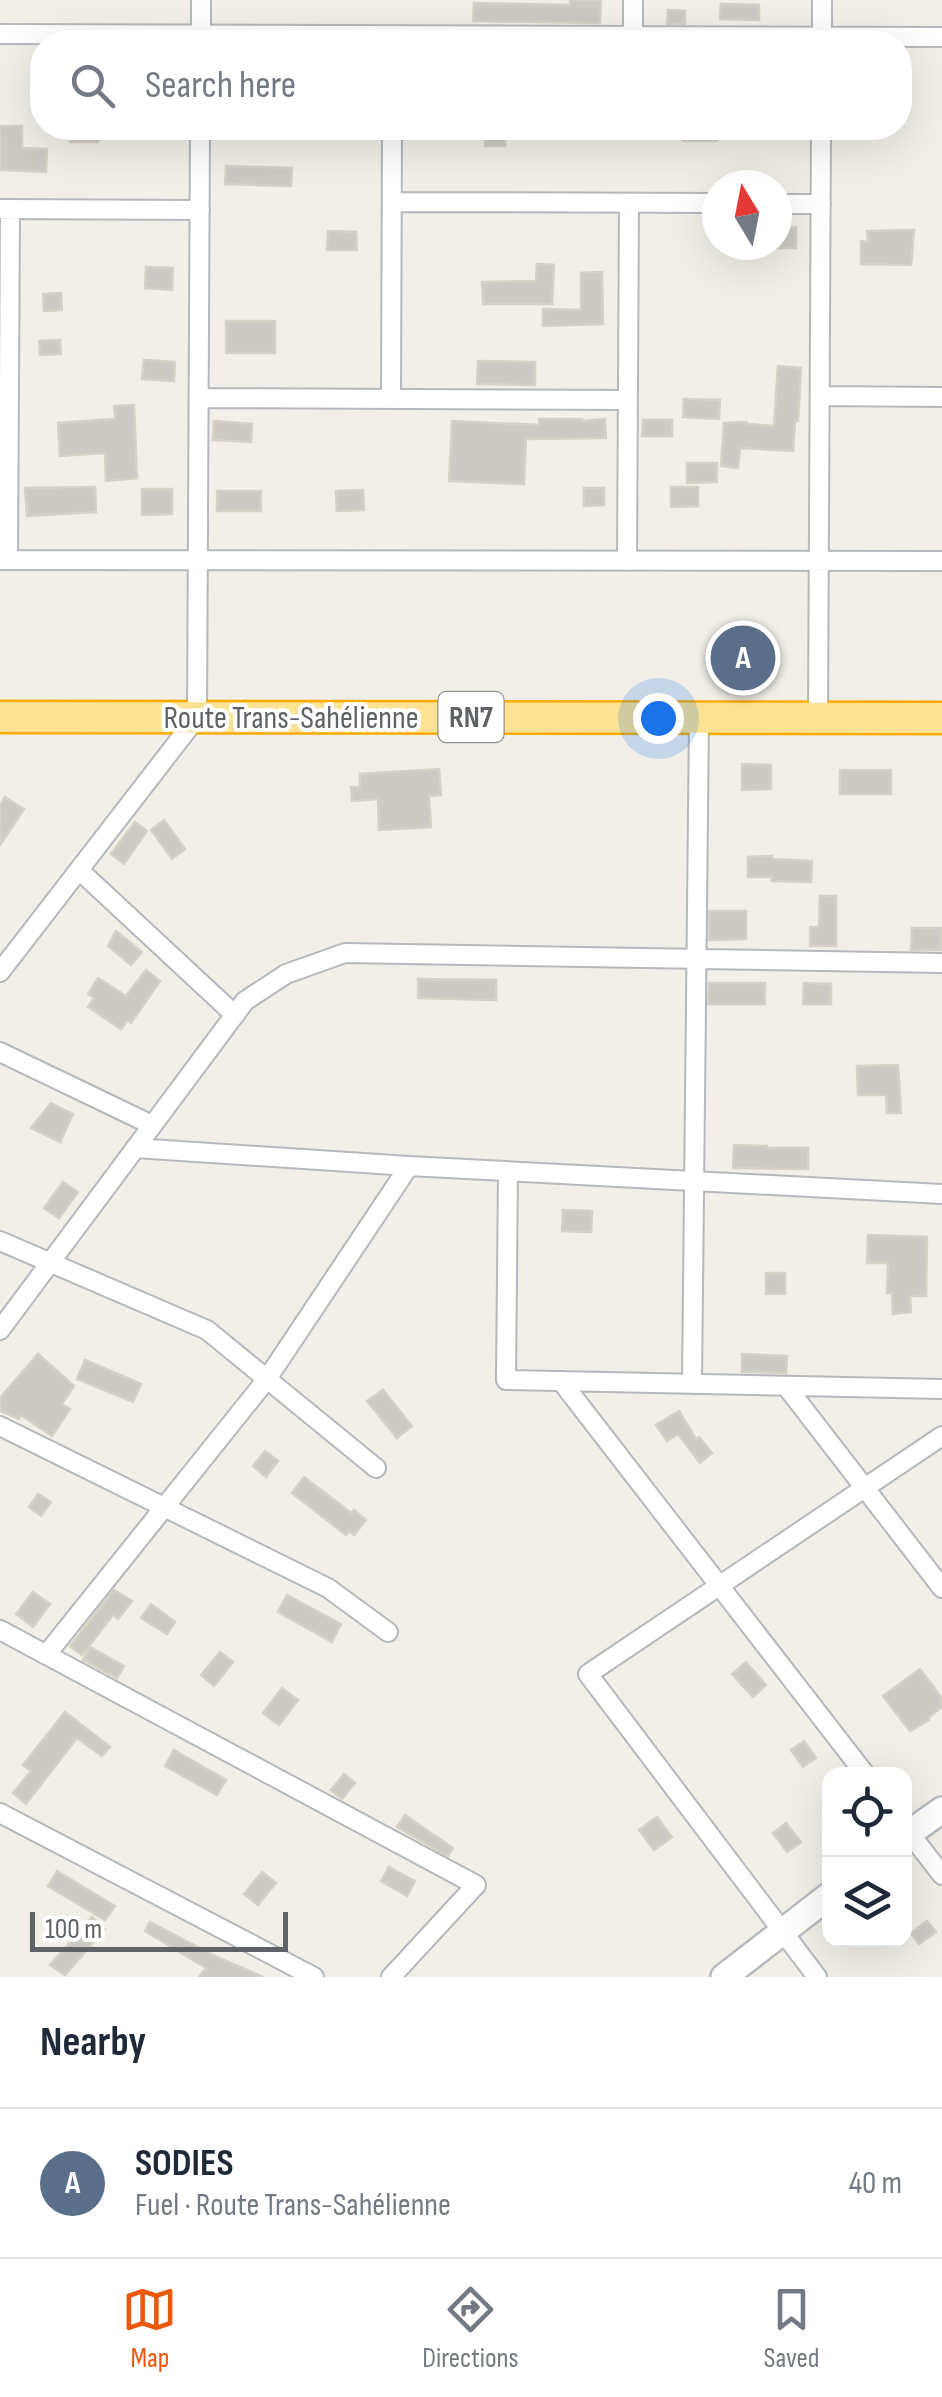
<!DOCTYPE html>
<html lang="en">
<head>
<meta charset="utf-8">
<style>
	body { margin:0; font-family:"Sofia Sans Condensed",sans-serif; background:#f2f2f3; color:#1f2937 }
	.controls { position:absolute; right:30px; bottom:30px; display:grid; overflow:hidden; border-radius:20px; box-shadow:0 10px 40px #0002 }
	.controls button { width:90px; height:90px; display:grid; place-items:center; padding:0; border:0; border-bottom:2px solid #e0e1e3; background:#fff; color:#1f2937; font:50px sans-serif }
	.compass { position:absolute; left:702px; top:170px; width:90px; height:90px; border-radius:50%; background:#fff; box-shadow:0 10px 40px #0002; rotate:350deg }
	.scale { position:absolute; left:30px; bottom:25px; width:258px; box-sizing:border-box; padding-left:10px; border:5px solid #5f6368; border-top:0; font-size:28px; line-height:35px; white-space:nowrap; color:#5f6368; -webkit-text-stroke:8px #fff; paint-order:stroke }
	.you { position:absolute; left:658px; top:718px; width:35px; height:35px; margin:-25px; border:8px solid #fff; border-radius:50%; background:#1a73e8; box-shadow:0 0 0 15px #1a73e833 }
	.badge { display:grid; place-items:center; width:65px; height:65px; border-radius:50%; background:#ea580c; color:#fff; font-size:32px; font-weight:700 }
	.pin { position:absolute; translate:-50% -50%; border:5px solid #fff; box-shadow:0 2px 10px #0006 }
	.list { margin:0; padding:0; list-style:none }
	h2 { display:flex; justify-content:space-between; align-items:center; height:130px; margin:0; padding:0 40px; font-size:42px }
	h2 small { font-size:32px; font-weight:400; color:#747a83 }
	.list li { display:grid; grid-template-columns:65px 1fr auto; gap:30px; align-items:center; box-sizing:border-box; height:150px; padding:0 40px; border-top:2px solid #e0e1e3 }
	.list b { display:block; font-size:38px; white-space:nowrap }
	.list p { margin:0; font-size:32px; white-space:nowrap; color:#747a83 }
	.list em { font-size:32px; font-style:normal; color:#747a83 }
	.icon { flex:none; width:55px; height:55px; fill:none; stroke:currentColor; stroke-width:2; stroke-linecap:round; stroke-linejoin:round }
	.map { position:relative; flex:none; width:942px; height:1977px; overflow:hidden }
	.search { position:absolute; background:#fff; box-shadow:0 10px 40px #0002; left:30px; right:30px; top:30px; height:110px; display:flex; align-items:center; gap:25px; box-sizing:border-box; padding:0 35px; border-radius:40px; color:#747a83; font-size:38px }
	.sheet { height:280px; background:#fff }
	nav { display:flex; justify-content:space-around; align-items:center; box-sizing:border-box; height:140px; border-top:2px solid #e0e1e3; background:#fff; font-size:28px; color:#747a83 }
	nav a { display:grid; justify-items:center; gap:5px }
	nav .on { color:#ea580c }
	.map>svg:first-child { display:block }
	.building { fill:#cccac5; stroke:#d6d1c6; stroke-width:2.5 }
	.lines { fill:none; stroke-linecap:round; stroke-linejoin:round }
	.street-casing { stroke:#b5b8bc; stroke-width:22 }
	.secondary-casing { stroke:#b6babf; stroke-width:30 }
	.highway-casing { stroke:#f9ab00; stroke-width:35 }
	.street { stroke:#fff; stroke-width:18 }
	.secondary { stroke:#fff; stroke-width:25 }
	.highway { stroke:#fde293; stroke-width:30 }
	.labels { text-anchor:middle; stroke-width:8; stroke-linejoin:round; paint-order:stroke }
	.shield { fill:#fff; stroke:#8f9295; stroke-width:2.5 }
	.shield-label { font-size:30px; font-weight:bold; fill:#5f6368 }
	.street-label { font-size:32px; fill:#5f6368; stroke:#fff }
</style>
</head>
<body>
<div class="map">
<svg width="942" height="1977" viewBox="0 0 942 1977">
	<rect width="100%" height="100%" fill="#f1efe8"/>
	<path class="building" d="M570 0H601L600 23 473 21 474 3 570 5Z
		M721 4 759 5V20L720 19Z
		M668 10 685 11V24H667Z
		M0 126H22V148L47 149 46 172 0 170Z
		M70 128H98V142H70Z
		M485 128H505V146H485Z
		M682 128H717V141H683Z
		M226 166 292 168 291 186 225 184Z
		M777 227H796V248H777Z
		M914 230 911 265 861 264V241L868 242 867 231Z
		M328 231 356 232 357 250H327Z
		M537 264 554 265 552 304H483L482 282 536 281Z
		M146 267 173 268 172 290 145 288Z
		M602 272 603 324 543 326V309L581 310V273Z
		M61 293 62 310 44 311 43 294Z
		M226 321H275V353H226Z
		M60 340 61 354 40 355 39 341Z
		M144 360 175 362 174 381 142 379Z
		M478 361 535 362V385L477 384Z
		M778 366 801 368 798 421H795L793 451 740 448 738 468 721 466 724 423 747 422V424L774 426Z
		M684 399 720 400 719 419 683 417Z
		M134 405 137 478 106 481 105 453 60 456 58 423 115 419 114 406Z
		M539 419H582V421L605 419 606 438 526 439 524 484 449 481 452 421 539 425Z
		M643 420H672V436H642Z
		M214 421 252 424 251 442 213 440Z
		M687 463H717V482L687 483Z
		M95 487 96 512 27 516 25 488Z
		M671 487H698V506L671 507Z
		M584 488H604V505L584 506Z
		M142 489H172V514L142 515Z
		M363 490 364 510 337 511 336 491Z
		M217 491H261V511H217Z
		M734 630H760V677H735Z
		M742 764 771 765V789L742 790Z
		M439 769 441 795 429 796 431 827 379 830 378 799 352 801 351 787H360V774Z
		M840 770H891V794H840Z
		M5 797 24 809 0 845V805Z
		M164 820 185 849 172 859 151 830Z
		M135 822 147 831 124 864 111 854Z
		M772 856V859L812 861 811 882 772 881V877H748V857Z
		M820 896H836V946H810V927H819Z
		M709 911H746V939L709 940Z
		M912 928H941V950H911Z
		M116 931 142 952 131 965 108 946Z
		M146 970 160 981 131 1023 128 1020 121 1029 88 1007 94 998 88 994 98 978 126 996Z
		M418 979 496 980V1000L418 998Z
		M709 983H765V1004H708Z
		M804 983 831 984V1004H803Z
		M898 1065 901 1113H887L886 1095H858L857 1066Z
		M51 1103 73 1114 60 1142 31 1128Z
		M734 1145 767 1146V1148H808V1169L733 1168Z
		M63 1182 78 1192 59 1218 44 1208Z
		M563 1210 592 1211 591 1232 562 1231Z
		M868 1235 927 1237 926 1296H910L911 1312 893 1314 892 1293H887L888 1263H867Z
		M766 1273H785V1294H766Z
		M38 1354 74 1386 62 1404 70 1409 52 1436 21 1415 19 1419 0 1411V1398Z
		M742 1354 787 1356 786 1373 742 1372Z
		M85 1360 141 1384 133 1402 77 1379Z
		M383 1390 412 1426 397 1438 367 1401Z
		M679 1411 696 1439 699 1437 712 1453 700 1463 678 1434 667 1441 656 1425Z
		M265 1451 278 1461 266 1477 253 1466Z
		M304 1477 351 1513 354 1510 366 1520 354 1535 349 1531 346 1535 292 1493Z
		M38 1494 51 1502 41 1516 29 1507Z
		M114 1590 132 1601 118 1619 113 1615 82 1655 70 1646Z
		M33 1592 50 1604 33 1627 16 1614Z
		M287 1595 341 1624 332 1642 278 1612Z
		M151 1604 175 1622 167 1634 141 1618Z
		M90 1647 124 1666 117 1678 83 1660Z
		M220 1652 233 1662 214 1686 201 1675Z
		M746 1662 766 1685 753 1697 732 1674Z
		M920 1669 942 1698V1707L928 1718 929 1720 910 1731 883 1696Z
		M282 1688 298 1700 279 1725 263 1713Z
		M65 1712 110 1747 102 1756 77 1738 26 1804 13 1793 31 1771 23 1765Z
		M804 1741 816 1758 803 1767 791 1750Z
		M174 1750 226 1780 217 1795 165 1766Z
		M344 1774 355 1783 342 1799 331 1790Z
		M405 1815 453 1848 448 1856 397 1827Z
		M657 1817 672 1837 654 1850 639 1830Z
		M786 1823 801 1842 787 1852 773 1833Z
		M389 1867 415 1881 407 1896 381 1881Z
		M57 1871 115 1906 105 1920 48 1886Z
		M262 1872 276 1883 258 1905 244 1894Z
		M92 1917 105 1929 65 1975 50 1965Z
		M927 1921 936 1932 919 1944 911 1933Z
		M150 1922 217 1957 263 1977H199L206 1968 145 1931Z"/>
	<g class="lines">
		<defs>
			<path id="street" d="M0 34 942 37
				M633 36V0
				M201 42V0
				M822 42V0
				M392 202 717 203
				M777 204H821
				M0 209 200 210
				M820 396 942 397
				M199 398 628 400
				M391 399 392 128
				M0 560 942 561
				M8 560 10 209
				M627 561 629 203
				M818 718 821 128
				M79 870 235 1015
				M0 972 197 717 200 128
				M0 1052 152 1125
				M135 1148 409 1166 942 1194
				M508 1171 506 1380 942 1389
				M0 1241 207 1330 376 1468
				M0 1330 245 1001 286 974 345 953 942 963
				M561 1381 865 1774
				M692 1384 699 718
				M786 1386 942 1588
				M0 1426 328 1588 388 1632
				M0 1630 476 1885 391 1977
				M46 1655 267 1379 409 1166
				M0 1813 314 1977
				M904 1826 942 1875
				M817 1977 588 1674 942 1436"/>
			<path id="secondary" d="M904 1837 942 1810
				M724 1977 830 1895"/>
			<path id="highway" d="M0 717 942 718"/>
		</defs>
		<use href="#street" class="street-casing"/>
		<use href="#secondary" class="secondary-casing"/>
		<use href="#highway" class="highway-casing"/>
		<use href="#street" class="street"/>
		<use href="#secondary" class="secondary"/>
		<use href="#highway" class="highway"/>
	</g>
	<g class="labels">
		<rect class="shield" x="438.5" y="692" width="65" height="50" rx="8"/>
		<g class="shield-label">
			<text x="471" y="727">RN7</text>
		</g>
		<g class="street-label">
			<text x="291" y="728">Route Trans-Sahélienne</text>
		</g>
	</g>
</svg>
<div class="controls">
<button><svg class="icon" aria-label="locate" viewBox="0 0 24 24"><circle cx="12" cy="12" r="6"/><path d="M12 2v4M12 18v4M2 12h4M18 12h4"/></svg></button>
<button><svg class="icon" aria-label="layers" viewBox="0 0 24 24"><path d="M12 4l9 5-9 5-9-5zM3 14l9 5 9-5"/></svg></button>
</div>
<svg class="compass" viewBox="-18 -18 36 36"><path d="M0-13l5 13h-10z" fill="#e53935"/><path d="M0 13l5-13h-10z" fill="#747a83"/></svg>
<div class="scale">100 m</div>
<div class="you"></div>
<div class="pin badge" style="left:743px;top:658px;background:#5c6f8a">A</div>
<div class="search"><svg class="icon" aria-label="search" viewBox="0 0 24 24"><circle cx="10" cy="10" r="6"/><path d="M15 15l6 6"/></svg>Search here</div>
</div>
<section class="sheet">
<h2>Nearby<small></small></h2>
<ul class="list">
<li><span class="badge" style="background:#5c6f8a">A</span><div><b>SODIES</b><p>Fuel · Route Trans-Sahélienne</p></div><em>40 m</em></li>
</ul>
</section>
<nav>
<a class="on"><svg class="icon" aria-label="map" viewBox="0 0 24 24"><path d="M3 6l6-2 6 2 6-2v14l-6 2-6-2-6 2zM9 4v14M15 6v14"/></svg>Map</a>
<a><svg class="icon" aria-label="directions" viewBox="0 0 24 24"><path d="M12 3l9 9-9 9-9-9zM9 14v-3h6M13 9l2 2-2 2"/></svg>Directions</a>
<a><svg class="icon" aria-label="saved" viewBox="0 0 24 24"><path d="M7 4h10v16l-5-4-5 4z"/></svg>Saved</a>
</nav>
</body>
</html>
